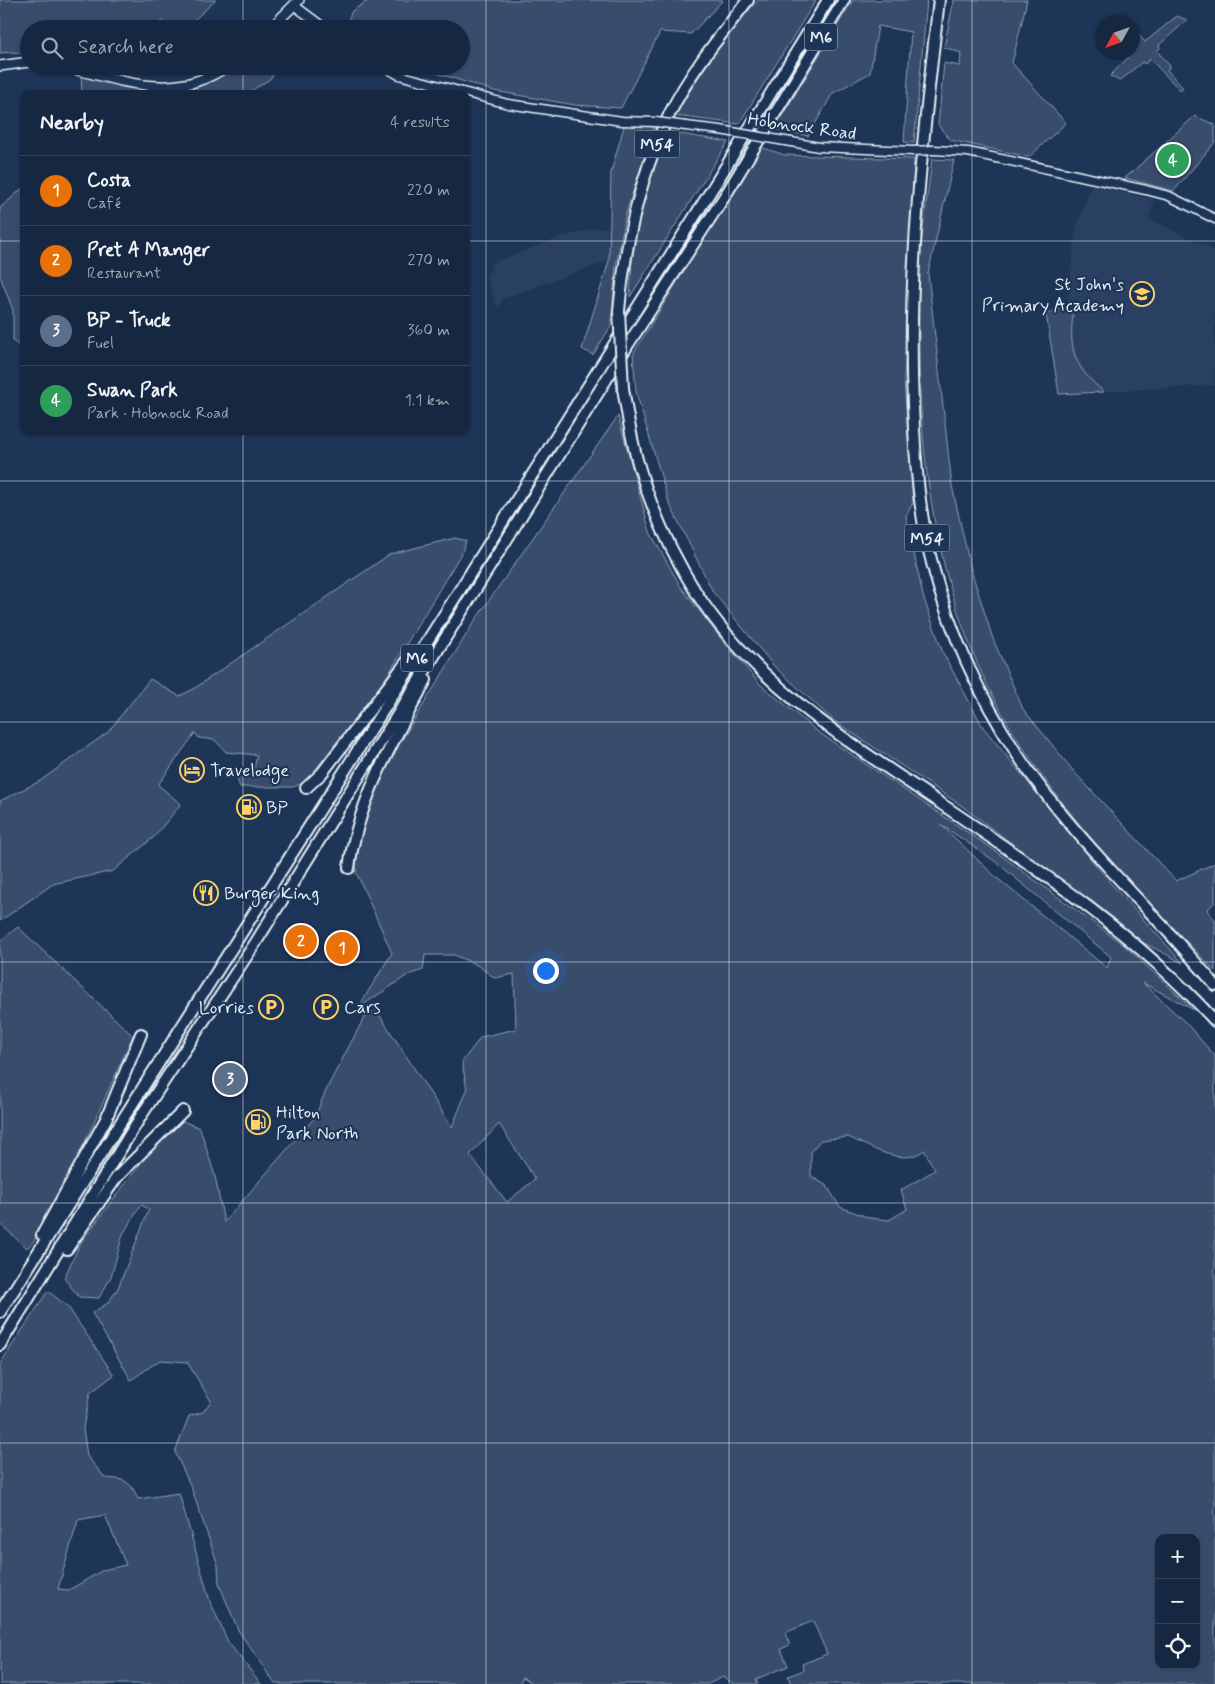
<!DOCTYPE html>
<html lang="en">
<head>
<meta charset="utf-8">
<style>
	body { margin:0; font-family:Mynerve,sans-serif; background:#23344c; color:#f1f3f6 }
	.controls { position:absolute; right:15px; bottom:15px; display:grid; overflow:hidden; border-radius:10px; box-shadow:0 1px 4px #0004 }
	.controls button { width:45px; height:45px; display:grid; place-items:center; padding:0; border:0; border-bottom:1px solid #35445a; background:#162841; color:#f1f3f6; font:25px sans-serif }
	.compass { position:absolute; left:1095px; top:15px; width:45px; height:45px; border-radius:50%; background:#162841; box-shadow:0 1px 4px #0004; rotate:230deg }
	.you { position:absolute; left:545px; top:970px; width:18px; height:18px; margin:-12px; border:4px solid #fff; border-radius:50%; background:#1a73e8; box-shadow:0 0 0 8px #1a73e833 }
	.badge { display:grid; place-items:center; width:32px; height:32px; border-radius:50%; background:#ffd166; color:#fff; font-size:16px; font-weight:700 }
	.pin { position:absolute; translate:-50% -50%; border:2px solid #fff; box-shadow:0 1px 5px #0006 }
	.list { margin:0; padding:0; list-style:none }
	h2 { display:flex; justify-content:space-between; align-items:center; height:65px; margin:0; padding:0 20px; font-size:21px }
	h2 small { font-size:16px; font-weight:400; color:#9ea6b1 }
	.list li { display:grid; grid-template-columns:32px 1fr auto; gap:15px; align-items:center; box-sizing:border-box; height:70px; padding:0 20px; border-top:1px solid #35445a }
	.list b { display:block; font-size:19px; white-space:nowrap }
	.list p { margin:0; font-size:16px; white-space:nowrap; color:#9ea6b1 }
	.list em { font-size:16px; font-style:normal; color:#9ea6b1 }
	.icon { flex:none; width:28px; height:28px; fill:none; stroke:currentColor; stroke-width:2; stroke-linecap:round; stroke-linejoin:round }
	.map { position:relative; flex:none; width:1215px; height:1684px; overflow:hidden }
	.search { position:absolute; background:#162841; box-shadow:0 1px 4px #0004; left:20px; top:20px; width:450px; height:55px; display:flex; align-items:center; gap:12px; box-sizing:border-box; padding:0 18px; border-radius:28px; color:#9ea6b1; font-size:19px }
	.panel { position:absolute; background:#162841; box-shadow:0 1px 4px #0004; left:20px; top:90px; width:450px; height:345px; border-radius:10px }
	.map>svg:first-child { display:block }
	.built { fill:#2a4162 }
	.green { fill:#374d6c; stroke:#909fb2; fill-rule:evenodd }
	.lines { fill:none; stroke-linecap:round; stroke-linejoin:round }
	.secondary-casing { stroke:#e8f1f8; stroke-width:11 }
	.primary-casing { stroke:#e8f1f8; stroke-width:12 }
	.motorway-casing { stroke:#e8f1f8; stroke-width:14 }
	.secondary { stroke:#1d3557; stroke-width:8 }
	.primary { stroke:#1d3557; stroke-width:9 }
	.motorway { stroke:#1d3557; stroke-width:10 }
	.secondary-bridge-casing { stroke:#e8f1f8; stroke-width:11; stroke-linecap:butt }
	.motorway-bridge-casing { stroke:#e8f1f8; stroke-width:14; stroke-linecap:butt }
	.secondary-bridge { stroke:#1d3557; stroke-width:8 }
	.motorway-bridge { stroke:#1d3557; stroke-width:10 }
	.grid { fill:none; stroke:#e8f1f8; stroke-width:1; stroke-opacity:0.55 }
	.labels { text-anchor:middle; stroke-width:4.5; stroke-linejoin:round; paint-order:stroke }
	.shield { fill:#1d3557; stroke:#abb9c8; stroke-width:1 }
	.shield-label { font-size:16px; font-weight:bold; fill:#e8f1f8 }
	.street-label { font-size:18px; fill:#e8f1f8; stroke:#1d3557 }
	.poi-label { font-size:18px; fill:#e8f1f8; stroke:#1d3557; text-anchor:start }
</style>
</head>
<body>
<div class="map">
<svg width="1215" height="1684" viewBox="0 0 1215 1684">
	<rect width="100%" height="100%" fill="#1d3557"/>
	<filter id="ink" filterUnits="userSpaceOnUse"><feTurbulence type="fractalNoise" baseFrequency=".02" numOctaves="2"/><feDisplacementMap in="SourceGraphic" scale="10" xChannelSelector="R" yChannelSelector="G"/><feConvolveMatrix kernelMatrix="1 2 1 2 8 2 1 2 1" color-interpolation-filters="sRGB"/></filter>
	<g filter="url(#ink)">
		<path class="built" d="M1091 185 1154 200 1149 219 1215 250V385L1059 394 1046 314 1065 307 1068 301 1076 228Z
			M596 228H611L609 261 503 298 499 306H496L486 276 492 266 490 264 561 237Z"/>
		<path class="green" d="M0 0H216L184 29H172L162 21 150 29H29V55L13 52 0 53Z
			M369 0H723L691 34 660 32 621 108 575 105 494 91 414 66H461V29H344L352 11Z
			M758 0H816L739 124 675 116C698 74 725 36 758 0Z
			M853 0H927L914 143 904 142 911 32 878 26 870 73 833 93 808 136 774 129Z
			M954 0H1027L1012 63 1066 123 1029 157 950 140 938 125 944 63 960 66 961 53 944 47Z
			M1177 16 1187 20 1159 45 1160 48 1157 51 1170 66 1167 70 1183 88 1180 90 1150 59 1145 64 1142 62 1120 81 1110 76 1136 49 1133 45V28L1145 42Z
			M233 66H280L270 79 246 94H82L81 74C106 80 153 94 177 92 196 90 219 79 233 66Z
			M1195 116 1215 125V142L1174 191 1125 178Z
			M656 122 626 213 616 265 611 326 593 355 582 349 609 261 611 172 624 126Z
			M669 132 728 142 630 297C631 238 645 185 669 132Z
			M760 147 785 155 914 159 904 380 913 503 906 516 923 596 943 653 983 727 1113 886 1183 963 1144 943 962 806 833 720 774 666 713 592 669 503 636 392 633 354Z
			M932 159 954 160 928 274 952 486 971 570 993 639 1023 709 1075 773 1176 881 1215 863V902L1207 910 1215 920V971C1140 893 1061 815 1006 720 938 603 918 464 919 331 919 308 918 285 920 263 922 228 928 193 932 159Z
			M24 187V350L13 341V310L0 276V208Z
			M1065 307 1073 315C1068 351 1076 369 1104 392L1059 394 1046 314Z
			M618 416 650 532 681 587 718 635 760 684 818 732 988 846 1124 945 1194 1010 1143 983 1186 1023 1215 1056V1684H791L788 1676 804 1670 802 1664 827 1654 813 1621 785 1633 790 1645 781 1649 788 1666 756 1679 758 1684H734L723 1677 708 1684H534L523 1677 519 1684H275L238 1630 219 1584 218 1565 191 1487 175 1452 189 1416 203 1412 211 1401 187 1362 160 1360 131 1380 92 1313 108 1303 118 1288 149 1209 141 1205 123 1234 111 1277 99 1298 79 1297 64 1278 81 1242 175 1118 200 1128 215 1176 224 1222 315 1117 327 1088 365 1016 377 1011 452 1127 467 1090 462 1062 481 1037 516 1029 514 974 495 978 477 965 454 955H425L423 970 408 975 358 1008 392 953 356 872 358 837 380 776 474 622ZM940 824 996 862 1111 957 1107 968 997 878ZM499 1124 535 1179 507 1202 470 1155ZM848 1137C869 1146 903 1168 924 1150L935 1170 901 1190 907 1209 889 1220 870 1218 840 1207 827 1186 811 1176V1151L821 1140ZM1159 1538H1196V1665H1159Z
			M455 538 466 541 462 552 386 678 306 782 293 787H240L237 779 254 769 257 755 226 752 215 740 199 738 195 733 158 785 181 804 154 837 113 871 53 884 0 921V801L40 781 108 732 150 679 179 696 192 690 390 554Z
			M18 927 133 1036 75 1164 34 1241 27 1248 0 1224V941Z
			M48 1291 68 1307 114 1375 90 1393 83 1428 87 1456 105 1478C125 1479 130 1480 138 1499L179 1493 210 1601 228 1642 261 1684H0V1364ZM105 1515 126 1565 103 1570 69 1590 58 1589 78 1520Z"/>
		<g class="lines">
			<defs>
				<path id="secondary" d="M295 6 326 29
					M383 66 399 75 508 104 622 121 656 122
					M686 126 720 130
					M791 142 819 147 913 151
					M934 150 968 152 1146 190 1169 196 1215 219"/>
				<path id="primary" d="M270 29 299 0
					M0 66 29 62
					M61 66C119 79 174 104 227 66"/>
				<path id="motorway" d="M939 0C923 135 907 270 913 406 915 460 919 515 933 567 950 633 980 697 1017 754 1073 839 1150 907 1215 985
					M619 311C625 243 640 175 670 113 690 72 720 36 748 0
					M623 388C627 413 631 439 638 463 651 509 672 554 697 594 755 684 850 743 937 801 1035 867 1135 933 1215 1021
					M306 788 322 773 411 656
					M349 868C358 799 394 740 426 680
					M42 1235 106 1119 141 1034
					M67 1249 117 1177 183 1111
					M0 1312 456 596 717 181 828 0
					M0 1345 141 1116 256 942 629 343 728 191 844 0"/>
			</defs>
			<use href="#secondary" class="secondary-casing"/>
			<use href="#primary" class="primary-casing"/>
			<use href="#motorway" class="motorway-casing"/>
			<use href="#secondary" class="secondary"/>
			<use href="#primary" class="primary"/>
			<use href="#motorway" class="motorway"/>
			<defs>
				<path id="secondary-bridge" d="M656 122 686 126
					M720 130 791 142
					M913 151 934 150"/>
				<path id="motorway-bridge" d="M619 311 623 388"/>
			</defs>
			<use href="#secondary-bridge" class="secondary-bridge-casing"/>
			<use href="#motorway-bridge" class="motorway-bridge-casing"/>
			<use href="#secondary-bridge" class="secondary-bridge"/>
			<use href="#motorway-bridge" class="motorway-bridge"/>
		</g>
	</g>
	<path class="grid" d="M243 0V29M486 0V1684M729 0V1684M972 0V1684M243 66V94M0 241H24M466 241H1215M243 431V1684M0 481H1215M0 722H1215M0 962H1215M0 1203H1215M0 1443H1215"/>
	<defs>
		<symbol id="school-ring" viewBox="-11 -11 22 22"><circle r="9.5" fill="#1d3557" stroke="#ffd166" stroke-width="1.5"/><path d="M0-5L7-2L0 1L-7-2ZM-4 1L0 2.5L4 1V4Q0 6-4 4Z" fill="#ffd166"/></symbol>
		<symbol id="hotel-ring" viewBox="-11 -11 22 22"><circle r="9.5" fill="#1d3557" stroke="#ffd166" stroke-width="1.5"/><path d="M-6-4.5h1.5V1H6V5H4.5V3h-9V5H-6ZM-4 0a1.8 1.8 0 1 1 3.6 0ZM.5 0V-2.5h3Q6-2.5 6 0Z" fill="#ffd166"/></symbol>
		<symbol id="fuel-ring" viewBox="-11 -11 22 22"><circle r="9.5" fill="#1d3557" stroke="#ffd166" stroke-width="1.5"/><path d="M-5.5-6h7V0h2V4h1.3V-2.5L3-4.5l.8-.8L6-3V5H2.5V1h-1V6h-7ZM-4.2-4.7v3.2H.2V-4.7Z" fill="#ffd166"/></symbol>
		<symbol id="restaurant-ring" viewBox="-11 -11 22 22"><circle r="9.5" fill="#1d3557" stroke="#ffd166" stroke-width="1.5"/><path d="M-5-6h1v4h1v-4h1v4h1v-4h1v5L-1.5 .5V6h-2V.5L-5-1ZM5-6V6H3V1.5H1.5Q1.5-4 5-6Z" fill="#ffd166"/></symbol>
		<symbol id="parking-ring" viewBox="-11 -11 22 22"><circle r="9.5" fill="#1d3557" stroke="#ffd166" stroke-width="1.5"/><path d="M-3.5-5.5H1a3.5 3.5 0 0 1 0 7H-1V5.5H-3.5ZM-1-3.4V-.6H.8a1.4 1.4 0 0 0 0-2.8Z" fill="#ffd166"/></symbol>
	</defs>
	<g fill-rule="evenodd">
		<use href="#school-ring" x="1128" y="280" width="28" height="28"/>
		<use href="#hotel-ring" x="178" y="756" width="28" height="28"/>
		<use href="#fuel-ring" x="235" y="793" width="28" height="28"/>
		<use href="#restaurant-ring" x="192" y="879" width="28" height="28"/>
		<use href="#parking-ring" x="257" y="993" width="28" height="28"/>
		<use href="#parking-ring" x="312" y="993" width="28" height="28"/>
		<use href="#fuel-ring" x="244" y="1108" width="28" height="28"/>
	</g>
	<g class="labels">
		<g class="shield">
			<rect x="805" y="23.5" width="32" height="27" rx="4"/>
			<rect x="634.5" y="130.5" width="45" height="27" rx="4"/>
			<rect x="904.5" y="524.5" width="45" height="27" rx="4"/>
			<rect x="401" y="644.5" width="32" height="27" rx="4"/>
		</g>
		<g class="shield-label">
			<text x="821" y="43">M6</text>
			<text x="657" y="150">M54</text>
			<text x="927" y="544">M54</text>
			<text x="417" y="664">M6</text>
		</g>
		<g class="street-label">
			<text transform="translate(802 126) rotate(8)" y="6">Hobnock Road</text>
		</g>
		<g class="poi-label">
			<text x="1124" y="290" text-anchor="end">St John's<tspan x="1124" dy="21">Primary Academy</tspan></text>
			<text x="210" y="776">Travelodge</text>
			<text x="266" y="813">BP</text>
			<text x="224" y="899">Burger King</text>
			<text x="254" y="1013" text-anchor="end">Lorries</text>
			<text x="344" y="1013">Cars</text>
			<text x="276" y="1118">Hilton<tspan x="276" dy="21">Park North</tspan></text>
		</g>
	</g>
</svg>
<div class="controls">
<button>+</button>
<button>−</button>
<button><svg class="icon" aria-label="locate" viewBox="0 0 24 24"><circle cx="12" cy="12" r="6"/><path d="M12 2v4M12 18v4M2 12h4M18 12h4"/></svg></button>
</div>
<svg class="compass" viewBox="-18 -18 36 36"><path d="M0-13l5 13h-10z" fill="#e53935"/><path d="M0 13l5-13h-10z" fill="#9ea6b1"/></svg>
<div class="you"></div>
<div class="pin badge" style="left:342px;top:948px;background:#e8710a">1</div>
<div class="pin badge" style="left:301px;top:941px;background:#e8710a">2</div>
<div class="pin badge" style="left:230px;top:1079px;background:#5c6f8a">3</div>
<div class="pin badge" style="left:1173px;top:160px;background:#2e9e5b">4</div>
<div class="search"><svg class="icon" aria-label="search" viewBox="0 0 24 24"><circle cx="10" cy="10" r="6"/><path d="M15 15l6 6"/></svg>Search here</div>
<section class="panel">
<h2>Nearby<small>4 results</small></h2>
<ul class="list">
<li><span class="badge" style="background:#e8710a">1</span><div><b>Costa</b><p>Café</p></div><em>220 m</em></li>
<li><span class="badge" style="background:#e8710a">2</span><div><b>Pret A Manger</b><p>Restaurant</p></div><em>270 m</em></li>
<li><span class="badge" style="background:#5c6f8a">3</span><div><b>BP - Truck</b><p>Fuel</p></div><em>360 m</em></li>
<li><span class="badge" style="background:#2e9e5b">4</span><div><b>Swan Park</b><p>Park · Hobnock Road</p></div><em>1.1 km</em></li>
</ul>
</section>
</div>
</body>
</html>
